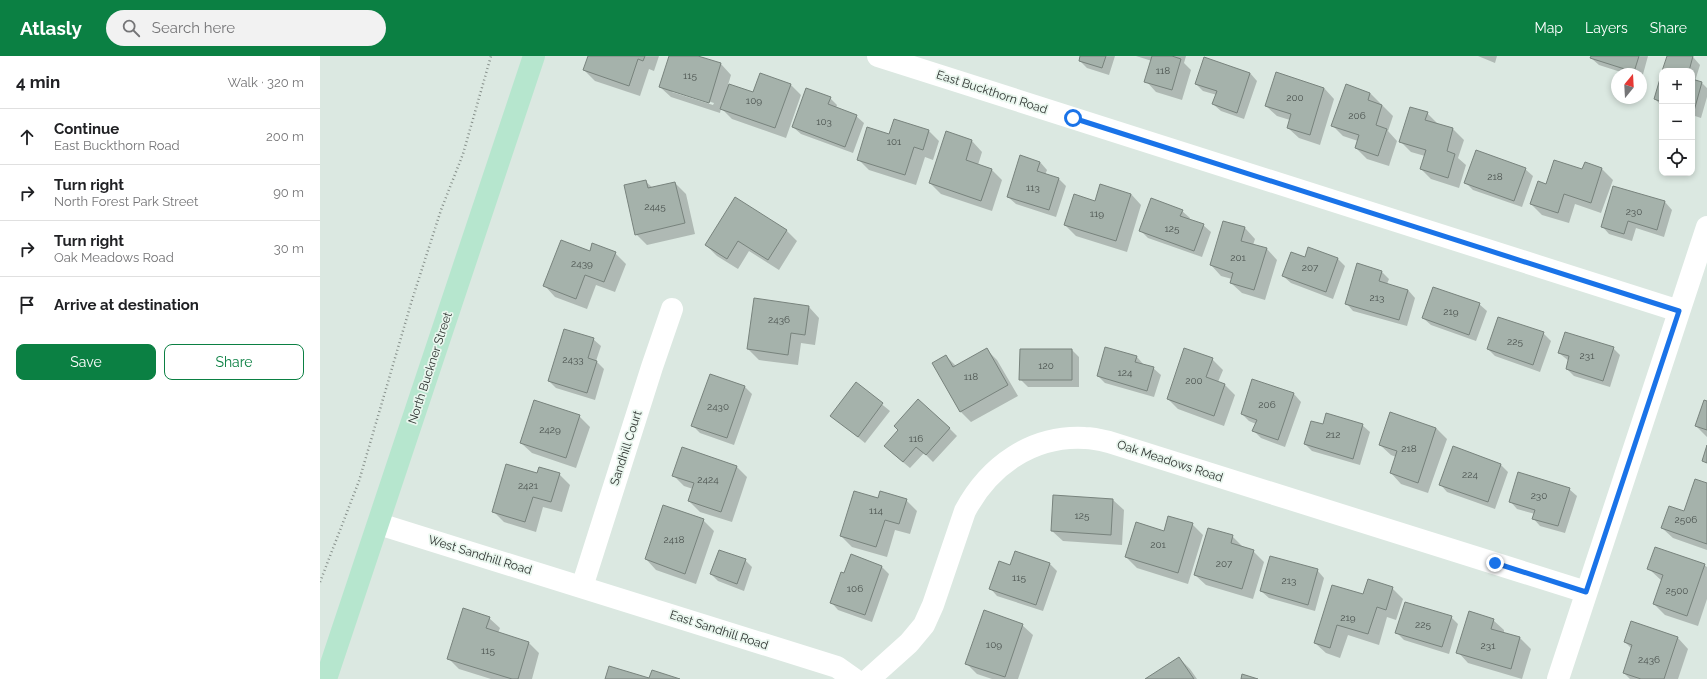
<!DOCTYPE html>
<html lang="en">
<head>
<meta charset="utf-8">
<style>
	body { margin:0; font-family:Raleway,sans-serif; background:#f2f2f2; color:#202124 }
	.controls { position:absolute; right:12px; top:12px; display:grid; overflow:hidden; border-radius:8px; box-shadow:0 2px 6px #0003 }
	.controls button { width:36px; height:36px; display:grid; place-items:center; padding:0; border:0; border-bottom:1px solid #e0e0e0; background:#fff; color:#202124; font:20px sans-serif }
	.compass { position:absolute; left:1291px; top:12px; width:36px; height:36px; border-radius:50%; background:#fff; box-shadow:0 2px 6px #0003; rotate:18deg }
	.stop { position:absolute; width:12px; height:12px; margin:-9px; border:3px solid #1a73e8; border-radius:50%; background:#fff }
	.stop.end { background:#1a73e8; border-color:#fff; box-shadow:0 1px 4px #0008 }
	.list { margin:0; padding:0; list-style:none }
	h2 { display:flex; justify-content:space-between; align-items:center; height:52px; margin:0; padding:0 16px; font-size:17px }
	h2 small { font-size:13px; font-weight:400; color:#757577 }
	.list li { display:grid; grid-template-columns:26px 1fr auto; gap:12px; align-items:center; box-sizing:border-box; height:56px; padding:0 16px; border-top:1px solid #e0e0e0 }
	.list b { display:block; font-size:15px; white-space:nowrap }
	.list p { margin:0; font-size:13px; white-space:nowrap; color:#757577 }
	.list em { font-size:13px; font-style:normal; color:#757577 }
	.actions { display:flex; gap:8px; padding:12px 16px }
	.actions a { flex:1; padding:9px 0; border:1px solid #0b8043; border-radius:8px; text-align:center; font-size:14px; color:#0b8043 }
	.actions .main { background:#0b8043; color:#fff }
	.icon { flex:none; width:22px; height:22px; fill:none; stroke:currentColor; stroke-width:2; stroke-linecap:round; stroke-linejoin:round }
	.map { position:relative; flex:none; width:1387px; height:623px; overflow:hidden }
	header { display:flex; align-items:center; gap:24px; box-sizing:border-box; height:56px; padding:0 20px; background:#0b8043; color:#fff }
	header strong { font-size:19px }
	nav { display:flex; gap:22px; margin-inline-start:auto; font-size:14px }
	.search { width:280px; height:36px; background:#f2f2f2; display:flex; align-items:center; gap:10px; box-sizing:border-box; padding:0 14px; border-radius:22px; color:#757577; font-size:15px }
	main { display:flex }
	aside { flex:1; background:#fff }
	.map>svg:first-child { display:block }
	.shadow { fill:#0003; fill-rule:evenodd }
	.building { fill:#a5b2ab; stroke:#78837d }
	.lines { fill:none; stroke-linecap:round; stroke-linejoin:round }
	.path { stroke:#868f8a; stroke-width:2.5; stroke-dasharray:1 3; stroke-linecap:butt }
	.minor { stroke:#fff; stroke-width:22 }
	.major { stroke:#b6e6ce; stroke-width:22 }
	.route { stroke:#1a73e8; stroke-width:5 }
	.labels { text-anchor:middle; stroke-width:3.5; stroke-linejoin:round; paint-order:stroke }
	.number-label { font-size:10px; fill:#4c5450 }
	.street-label { font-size:12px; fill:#2f3431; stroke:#e9f6ee }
</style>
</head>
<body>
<header>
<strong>Atlasly</strong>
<div class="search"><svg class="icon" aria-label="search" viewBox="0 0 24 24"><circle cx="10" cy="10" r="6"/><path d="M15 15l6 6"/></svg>Search here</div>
<nav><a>Map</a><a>Layers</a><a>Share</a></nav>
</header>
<main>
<aside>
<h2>4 min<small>Walk · 320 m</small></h2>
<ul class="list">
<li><svg class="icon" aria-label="ahead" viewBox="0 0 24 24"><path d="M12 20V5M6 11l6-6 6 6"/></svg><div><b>Continue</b><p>East Buckthorn Road</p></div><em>200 m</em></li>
<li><svg class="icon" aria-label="right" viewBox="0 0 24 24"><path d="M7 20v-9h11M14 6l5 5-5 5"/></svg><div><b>Turn right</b><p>North Forest Park Street</p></div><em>90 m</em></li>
<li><svg class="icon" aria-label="right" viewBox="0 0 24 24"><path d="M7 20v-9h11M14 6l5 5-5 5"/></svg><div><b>Turn right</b><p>Oak Meadows Road</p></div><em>30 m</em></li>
<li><svg class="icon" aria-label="arrive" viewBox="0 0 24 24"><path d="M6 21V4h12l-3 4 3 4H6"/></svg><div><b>Arrive at destination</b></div></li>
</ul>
<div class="actions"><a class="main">Save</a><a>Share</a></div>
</aside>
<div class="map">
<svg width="1387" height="623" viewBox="0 0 1387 623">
	<rect width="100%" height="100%" fill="#dbe8e1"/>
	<path class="shadow" d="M269 0H339L334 15 329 13 320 40 275 25 264 14Z
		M350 0H375L401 8 411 19 408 29 434 38 470 28 481 39 466 82 412 63 401 52 400 57 351 41 340 31ZM352 34 394 47 393 49 352 36Z
		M761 0H795L789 19 767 12 760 5Z
		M816 0H866L864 7 871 14 862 44 836 36 826 25 832 5Z
		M1158 0H1177L1175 7Z
		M1272 0H1328L1322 22 1321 18H1307L1279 9 1271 2Z
		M1348 0H1368L1373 1 1380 9 1375 25 1382 27 1387 32V41L1381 62 1372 59V15H1343Z
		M930 17 937 25 924 63 901 55 893 48 897 39 883 35 876 28Z
		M1342 19V50L1335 43Z
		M1004 32 1014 43 1000 89 979 82 968 72 970 64 957 60 946 50Z
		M1050 37 1073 60 1068 75 1077 85 1069 110 1047 103 1036 92 1038 85 1023 80 1013 70Z
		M510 42 517 49 516 52 536 60 544 67 533 97 481 78 473 71Z
		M1107 57 1118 68 1133 73 1144 84 1138 102 1146 109 1139 132 1111 123 1101 113 1105 100 1091 96 1080 85Z
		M609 75 619 85 613 104 605 101 596 129 549 114 538 103 570 80Z
		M627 77 652 85 662 96 658 109 672 114 682 124 672 155 621 138 610 127Z
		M720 106 727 114 725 119 739 123 746 130 736 161 696 148 688 141Z
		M1265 107 1282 113 1293 124 1281 157 1255 148 1249 167 1222 159 1211 148 1227 129 1263 115Z
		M1205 113 1213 120 1202 151 1153 134 1146 127Z
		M325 125 333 132 355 127 366 138 375 178 327 189 316 178Z
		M1294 131 1345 146 1352 154 1344 181 1316 172 1312 185 1289 178 1282 170Z
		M811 138 821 149 807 196 756 180 745 169 775 146Z
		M415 142 467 175 477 185 459 214 429 195 418 213 397 200 386 189Z
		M862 155 870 162 869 164 883 169 891 176 882 201 828 182 821 175Z
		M904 166 925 172 935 183 933 189 947 193 957 204 945 244 922 237 911 227 912 223 901 220 891 209Z
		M270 197H295L306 208 295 236 276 229 267 253 235 241 225 230Z
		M985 202 1018 203 1025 210 1013 243 971 227 963 220Z
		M1062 216 1069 223 1067 228 1088 234 1095 242 1087 270 1033 255 1026 247Z
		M1159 248 1167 255 1156 285 1111 269 1103 262Z
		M489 251 499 262 495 289 481 287 478 309 439 304 428 293Z
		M1223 277 1231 285 1220 316 1175 300 1168 293Z
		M273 283 281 290 276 305 284 313 275 344 236 332 229 325Z
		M1293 292 1300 299 1290 331 1254 320 1247 313 1249 305 1239 297Z
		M666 293 677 304 698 340 651 366 641 356 626 300 636 310Z
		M752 294 759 301V331H708L700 323Z
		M817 301 824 309 833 312 841 319 834 341 785 327 778 320Z
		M892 303 903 314 898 326 904 328 915 339 904 370 858 353 848 343Z
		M390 319 425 331 432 338 414 389 380 377 372 369Z
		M933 324 974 338 981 346 965 391 941 382 934 375 936 368 929 365 922 358Z
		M536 327 570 355 545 387 511 359Z
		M1387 346V381L1376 370Z
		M259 360 270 371 256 412 212 397 201 387Z
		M1042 369 1050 376 1040 409 992 395 985 388Z
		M629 372 637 380 613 406 604 397 590 412 572 397Z
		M1116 372 1127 383 1108 437 1081 428 1071 417 1076 401 1071 399 1060 389Z
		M1134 392 1181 409 1188 416 1175 453 1127 436 1120 428Z
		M416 410 427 421 412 466 380 456 369 445 373 433 364 430 353 419Z
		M218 418H239L250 429 242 456 223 451 216 476 184 466 173 455Z
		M1387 428V494L1353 482 1342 472 1365 456Z
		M1249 433 1257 440 1245 477 1220 470 1213 462 1215 458 1197 453 1190 445Z
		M558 443 586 444 597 455 590 478 575 474 567 501 532 491 521 480Z
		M793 444 804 454 802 489 743 485 732 475Z
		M383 464 394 475 376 528 336 514 326 503Z
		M872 468 883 479 868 528 817 512 806 501 845 476Z
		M912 480 923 491 933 495 944 506 933 543 886 529 875 519Z
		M695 496 730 508 737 515 723 555 677 540 670 532 690 510Z
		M532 500 562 511 569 518 552 566 518 554 511 546 525 519Z
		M425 504 432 511 424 535 398 525 391 518Z
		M1384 509 1387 511V543L1378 570 1345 559 1334 548 1342 525 1329 513Z
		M997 514 1004 522 995 555 949 542 941 535Z
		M1072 532 1083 543 1076 564 1067 561 1059 589 1028 579 1020 602 1006 597 995 587 1044 539Z
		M1131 561 1138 568 1129 598 1084 584 1076 576Z
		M169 562 180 572 178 577 209 587 219 597 212 623H171L139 613 128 602Z
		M1173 564 1184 574V577L1200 582 1211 593 1202 623 1148 607 1138 596Z
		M1312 566 1358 582 1368 593 1358 623H1310L1304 617 1312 593 1305 586Z
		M702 569 713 579 698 623H672L657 618 646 607Z
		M859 602 870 613 877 623H827Z"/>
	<path class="building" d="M268 0H325L323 5 318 3 309 30 263 14Z
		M349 0H378L401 7 389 47 339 31Z
		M760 0H786L782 12 759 5Z
		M832 0H852L861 3 852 34 824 26Z
		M1271 0H1319L1314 16 1270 2Z
		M1347 0H1373L1369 15H1342Z
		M884 1 930 17 917 57 892 48 897 35 875 28Z
		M956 16 1004 32 990 79 967 72 971 58 945 50Z
		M1342 16V46L1334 43Z
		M440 17 471 28 455 72 400 53 409 28 433 36Z
		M1372 23 1382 26 1374 55H1372Z
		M1026 28 1050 37 1048 44 1062 49 1056 69 1067 73 1058 100 1035 92 1039 79 1011 70Z
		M486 32 511 41 508 48 537 59 525 91 472 71Z
		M1090 51 1108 56 1105 64 1133 72 1127 95 1135 98 1128 122 1100 113 1106 94 1079 86Z
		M574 63 609 74 603 94 594 91 585 119 537 104 547 71 569 78Z
		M626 75 652 84 646 104 672 113 661 145 609 127Z
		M1156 94 1206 112 1194 145 1144 127Z
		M700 99 720 106 717 115 739 122 729 154 687 141Z
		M1234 104 1262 113 1265 106 1282 112 1271 147 1244 138 1238 157 1210 148 1218 125 1226 128Z
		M326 124 328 132 355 126 365 167 315 179 304 129Z
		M780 128 811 138 796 185 744 169 754 138 775 145Z
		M1293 130 1345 145 1337 174 1308 165 1304 178 1281 171Z
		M415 141 467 174 448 204 418 185 407 203 385 189Z
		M831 142 863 154 860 160 884 168 874 195 819 175Z
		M903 165 925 171 921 185 947 192 934 234 910 227 913 217 890 209Z
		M241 184 270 195 272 187 296 196 284 226 265 219 256 243 223 230Z
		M988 191 1018 202 1006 236 962 220 971 196 985 201Z
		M1037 207 1062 215 1059 225 1088 234 1079 264 1025 248Z
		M1113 231 1160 247 1149 279 1102 262Z
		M434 242 489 250 485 279 471 277 468 299 427 293Z
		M1178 261 1224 276 1213 309 1167 293Z
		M244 273 274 282 268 302 277 305 267 337 228 325Z
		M1245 276 1294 291 1283 325 1246 313 1249 300 1238 297Z
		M785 291 817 300 815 306 834 311 827 335 777 320Z
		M667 292 688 329 640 356 612 307 626 299 633 311Z
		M864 292 893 302 886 321 905 328 894 360 847 343Z
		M700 293H752V324H699Z
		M390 318 425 330 407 382 371 370Z
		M932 323 974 337 958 384 932 375 937 364 921 358Z
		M536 326 563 347 538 381 510 360Z
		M598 343 630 372 606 399 596 391 583 406 564 390 578 374 574 370Z
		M214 344 260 359 246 402 200 387Z
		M1384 344 1387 345V374L1375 370Z
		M1070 356 1116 372 1098 427 1070 417 1077 395 1059 389Z
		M1006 357 1043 368 1033 403 984 388 991 365 1003 368Z
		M1387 389V407L1382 405Z
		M1133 390 1181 408 1168 446 1119 429Z
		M362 391 417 410 401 456 368 445 374 427 352 420Z
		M186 408 217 417 219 411 240 417 231 446 213 441 205 466 172 456Z
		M1198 416 1250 432 1238 470 1212 463 1215 454 1189 446Z
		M1375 423 1387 427V488L1341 472 1349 450 1364 455Z
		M534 435 558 442 560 435 587 443 579 468 565 464 556 491 520 480Z
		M733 439 793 443 791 479 731 475Z
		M343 449 384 463 365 518 325 503Z
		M848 460 873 467 858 517 805 501 816 466 844 475Z
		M888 472 913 479 911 487 934 494 922 533 874 519Z
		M1335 491 1385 508 1367 560 1333 548 1343 519 1327 513Z
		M399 494 426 503 417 528 390 518Z
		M695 495 730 507 716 549 669 533 679 505 690 509Z
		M531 498 562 510 545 559 510 547 521 516 524 517Z
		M950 500 998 513 988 549 940 535Z
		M1048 523 1073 531 1066 554 1057 551 1048 578 1017 569 1010 592 994 587 1012 529 1043 538Z
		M1085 546 1132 560 1122 591 1075 577Z
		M143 552 170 561 166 572 209 586 198 623H192L127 603Z
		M664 554 703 568 685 621 645 608Z
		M1149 555 1174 563 1171 573 1200 581 1191 613 1136 597Z
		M1311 565 1358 581 1344 623H1321L1303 617 1312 589 1304 586Z
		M859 601 874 623H825Z
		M289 610 329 622 332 614 360 623H285Z
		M922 618 938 623H921Z"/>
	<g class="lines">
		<path class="path" d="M0 526 39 425 92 244 121 154 143 98 171 0"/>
		<path class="minor" d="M558 0 1359 255
			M59 468 517 611 534 623
			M262 531 332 311 352 253
			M549 623 589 587 604 569 613 549 645 455C669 410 712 379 765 382 773 382 781 384 789 386L1266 536
			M1238 623 1387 171"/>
		<path class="major" d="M6 623 214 0"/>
	</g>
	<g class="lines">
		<path class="route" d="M753 62 1359 255 1266 536 1175 507"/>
	</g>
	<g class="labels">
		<g class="number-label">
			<text x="843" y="18">118</text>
			<text x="370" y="23">115</text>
			<text x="975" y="45">200</text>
			<text x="434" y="48">109</text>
			<text x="1037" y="63">206</text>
			<text x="504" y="69">103</text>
			<text x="574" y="89">101</text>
			<text x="1175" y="124">218</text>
			<text x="713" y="135">113</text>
			<text x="335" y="154">2445</text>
			<text x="1314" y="159">230</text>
			<text x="777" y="161">119</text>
			<text x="852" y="176">125</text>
			<text x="918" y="205">201</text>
			<text x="262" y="211">2439</text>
			<text x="990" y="215">207</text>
			<text x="1057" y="245">213</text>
			<text x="1131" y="259">219</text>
			<text x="459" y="267">2436</text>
			<text x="1195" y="289">225</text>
			<text x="1267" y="303">231</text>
			<text x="253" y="307">2433</text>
			<text x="726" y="313">120</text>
			<text x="805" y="320">124</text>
			<text x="651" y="324">118</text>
			<text x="874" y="328">200</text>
			<text x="947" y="352">206</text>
			<text x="398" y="354">2430</text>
			<text x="230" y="377">2429</text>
			<text x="1013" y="382">212</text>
			<text x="596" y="386">116</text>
			<text x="1089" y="396">218</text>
			<text x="1150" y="422">224</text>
			<text x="388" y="427">2424</text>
			<text x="208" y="433">2421</text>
			<text x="1219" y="443">230</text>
			<text x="556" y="458">114</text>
			<text x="762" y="463">125</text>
			<text x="1366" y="467">2506</text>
			<text x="354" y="487">2418</text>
			<text x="838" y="492">201</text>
			<text x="904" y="511">207</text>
			<text x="699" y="525">115</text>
			<text x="969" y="528">213</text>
			<text x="535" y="536">106</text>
			<text x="1357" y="538">2500</text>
			<text x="1028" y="565">219</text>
			<text x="1103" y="572">225</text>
			<text x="674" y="592">109</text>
			<text x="1168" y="593">231</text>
			<text x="168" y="598">115</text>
			<text x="1329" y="607">2436</text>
		</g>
		<g class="street-label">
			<text transform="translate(672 36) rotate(18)" y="4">East Buckthorn Road</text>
			<text transform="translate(110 312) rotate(-72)" y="4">North Buckner Street</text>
			<text transform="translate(306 392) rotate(-72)" y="4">Sandhill Court</text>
			<text transform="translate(850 405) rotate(18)" y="4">Oak Meadows Road</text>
			<text transform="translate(160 499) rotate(17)" y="4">West Sandhill Road</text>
			<text transform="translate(399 574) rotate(18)" y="4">East Sandhill Road</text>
		</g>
	</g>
</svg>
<div class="controls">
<button>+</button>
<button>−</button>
<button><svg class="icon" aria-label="locate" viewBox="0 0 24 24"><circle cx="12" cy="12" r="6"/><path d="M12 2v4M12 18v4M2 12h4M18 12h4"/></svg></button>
</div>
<svg class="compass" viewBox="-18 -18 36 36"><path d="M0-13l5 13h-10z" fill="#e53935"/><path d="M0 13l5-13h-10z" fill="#757577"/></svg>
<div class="stop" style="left:753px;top:62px"></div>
<div class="stop end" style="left:1175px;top:507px"></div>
</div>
</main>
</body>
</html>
